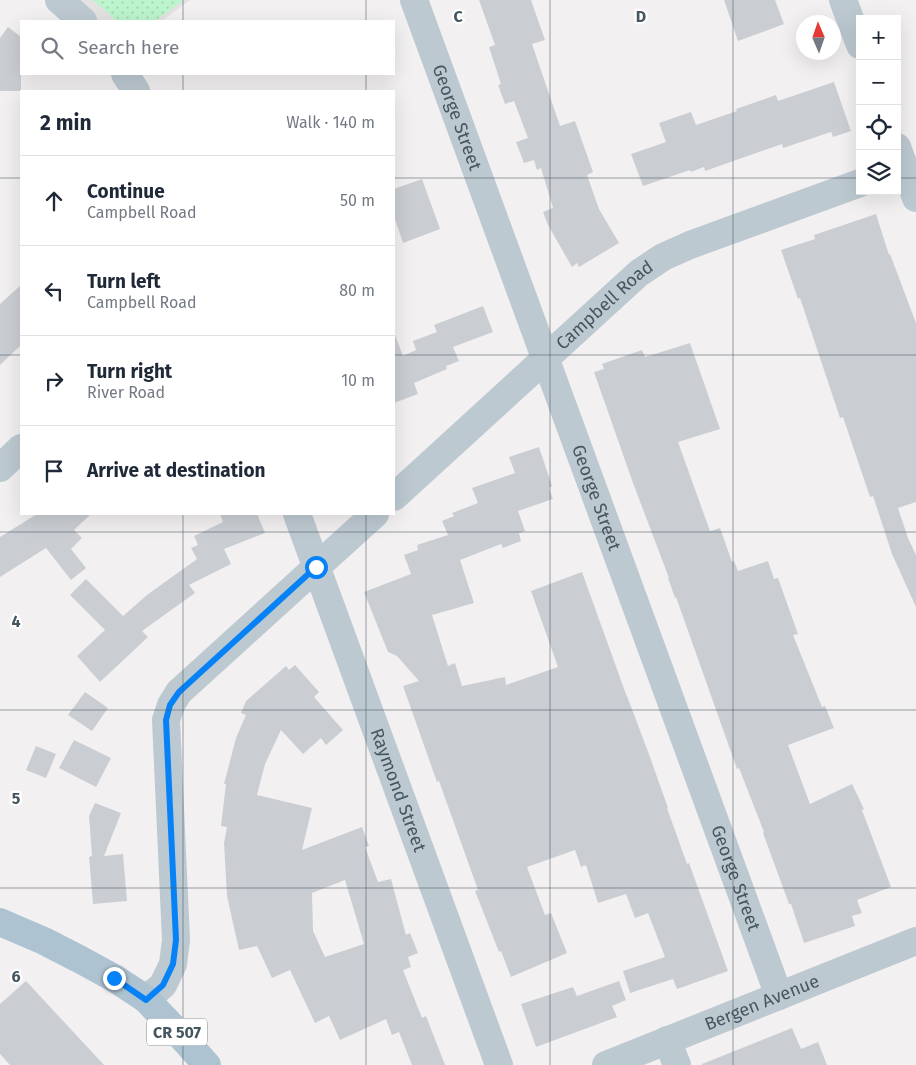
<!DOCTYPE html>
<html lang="en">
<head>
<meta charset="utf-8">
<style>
	body { margin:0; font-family:"Fira Sans",sans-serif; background:#f2f2f3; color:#1f2937 }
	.controls { position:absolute; right:15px; top:15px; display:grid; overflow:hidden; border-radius:0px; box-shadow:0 5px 20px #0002 }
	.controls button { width:45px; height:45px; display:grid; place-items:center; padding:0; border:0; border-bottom:1px solid #e0e1e3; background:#fff; color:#1f2937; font:25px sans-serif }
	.compass { position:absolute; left:796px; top:15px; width:45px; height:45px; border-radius:50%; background:#fff; box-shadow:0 5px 20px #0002; rotate:358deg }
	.stop { position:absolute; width:15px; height:15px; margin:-11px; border:4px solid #0782f6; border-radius:50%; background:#fff }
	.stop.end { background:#0782f6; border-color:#fff; box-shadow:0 1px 5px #0008 }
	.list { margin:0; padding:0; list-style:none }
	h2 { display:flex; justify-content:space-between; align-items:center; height:65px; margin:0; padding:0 20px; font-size:21px }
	h2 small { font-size:16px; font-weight:400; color:#747a83 }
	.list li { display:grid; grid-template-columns:32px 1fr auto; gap:15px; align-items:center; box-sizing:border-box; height:90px; padding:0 20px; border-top:1px solid #e0e1e3 }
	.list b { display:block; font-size:19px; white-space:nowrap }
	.list p { margin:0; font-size:16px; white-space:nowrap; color:#747a83 }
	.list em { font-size:16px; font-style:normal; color:#747a83 }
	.icon { flex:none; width:28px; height:28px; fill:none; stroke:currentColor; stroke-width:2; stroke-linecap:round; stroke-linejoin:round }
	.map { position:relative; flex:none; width:916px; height:1065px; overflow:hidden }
	.search { position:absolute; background:#fff; box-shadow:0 5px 20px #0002; left:20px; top:20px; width:375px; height:55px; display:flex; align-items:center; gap:12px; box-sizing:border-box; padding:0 18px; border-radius:0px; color:#747a83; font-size:19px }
	.panel { position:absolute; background:#fff; box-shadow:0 5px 20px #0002; left:20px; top:90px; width:375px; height:425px; border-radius:0px }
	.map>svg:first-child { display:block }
	.education { fill:#e4e1e3 }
	.park { fill:url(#park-dots) }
	.building { fill:#caced3; fill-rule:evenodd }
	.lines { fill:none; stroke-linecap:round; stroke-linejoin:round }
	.street { stroke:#bdc9d1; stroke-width:28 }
	.primary { stroke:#aec3d2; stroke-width:28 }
	.route { stroke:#0782f6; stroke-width:6 }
	.grid { fill:none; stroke:#465660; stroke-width:1; stroke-opacity:0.55 }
	.labels { text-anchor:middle; stroke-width:4.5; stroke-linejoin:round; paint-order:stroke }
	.shield { fill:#fff; stroke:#7e8990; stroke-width:1 }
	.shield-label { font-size:16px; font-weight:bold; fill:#465660 }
	.street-label { font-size:18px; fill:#465660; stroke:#fff }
	.grid-label { font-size:16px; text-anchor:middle; font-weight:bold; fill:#465660; stroke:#fff; stroke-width:4.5; stroke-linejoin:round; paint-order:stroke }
</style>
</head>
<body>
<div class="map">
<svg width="916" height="1065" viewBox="0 0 916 1065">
	<defs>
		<pattern id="park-dots" width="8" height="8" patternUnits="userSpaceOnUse" patternTransform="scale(1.25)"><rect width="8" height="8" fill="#bcf4cd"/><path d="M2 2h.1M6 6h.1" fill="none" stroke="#a3d3b3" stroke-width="1.8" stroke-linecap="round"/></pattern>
	</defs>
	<rect width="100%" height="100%" fill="#f3f0f1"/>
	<path class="education" d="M59 0H190L162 21H83Z"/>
	<path class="park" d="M92 0H184L155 21H116L105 10Z"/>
	<path class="building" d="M479 0H531L545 40 532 44 560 126 575 121 593 172 587 175 599 209 619 243 579 267 577 263 572 267 548 225 543 212 553 208 541 168 537 170 534 160 524 163 516 142 528 138 514 101 505 104 498 85 501 84 489 47 495 45Z
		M724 0H775L784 24 738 41Z
		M8 27 21 37V91H0V38Z
		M834 82 851 131 833 137 831 132 783 148 782 144 705 171 704 167 691 172 690 170 643 186 631 154 666 142 659 123 691 112 696 125 737 111 736 109 776 95 778 101Z
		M422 179 440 229 403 243 394 216V189Z
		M876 214 889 255 890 254 916 323V502L898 508 908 538 916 555V607L892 554 873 496 870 497 843 417 840 418 800 298 798 299 781 250 815 239 814 235Z
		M21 285V345L0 365V304Z
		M483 306 493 332 453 347 459 361 446 366 447 369 414 383 418 394 394 403V335H395L403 356 416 350 413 341 437 332 434 325Z
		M690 343 720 429 678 442 710 531 720 528 732 562 734 561 738 571 768 561 774 579 778 578 798 634 793 635 822 707 825 706 834 728 788 745 810 804 852 784 864 809 862 810 891 887 857 900 862 913 852 916 855 926 804 943 791 904H789L763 833 764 832 739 768 737 769 676 597 675 598 668 578H669L633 483 594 372 604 369 602 364 642 350 645 357Z
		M539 447 552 486 549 488 553 499 518 511 525 531 519 533 521 541 503 548 501 544 460 560 474 603 432 615 448 666 455 663 462 686 505 677 506 685 558 667 531 591 582 572 627 697V696L650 757 668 808H667L687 864 689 863 728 971 677 989 673 979 630 993 623 971 665 957 648 913 635 918 626 894 598 903 586 865 581 867 575 850 527 867 545 915 551 913 567 953 511 977 501 951 499 952 475 891 478 890 439 781 437 782 403 686 419 681 397 656 388 652 364 592 411 574 404 555 418 550 417 545 448 535 442 521 454 516 452 513 478 503 472 488 515 473 509 457Z
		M37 514H91L74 530 82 538 71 549 86 568 71 580 46 548 0 577V537Z
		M220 514H257L265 533 224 549 231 564 189 585 195 593 142 631 148 637 100 682 77 656 105 630 70 595 86 579 123 616 147 595 197 559 191 548 198 545 194 536 223 522Z
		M295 665 319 692 314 697 343 730 326 745 321 738 303 754 281 730 265 764 257 795 312 808 302 850 362 827 369 846 365 847 378 882 391 879 406 935 410 933 418 953 408 957 411 967 403 970 422 1018 426 1016 445 1065H412L399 1032 392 1035 386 1019 340 1040 329 1016 315 1023 290 970 272 978 257 946 239 950 227 896 224 843 227 827 221 826 226 784H224L236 738 246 715 241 713 246 701 286 666 289 670ZM345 880 364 944 325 957 313 931 312 893Z
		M85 692 108 708 92 731 68 715Z
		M74 740 111 758 96 787 59 768Z
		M36 746 56 754 46 778 26 770Z
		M95 803 121 813 104 856 123 854 127 901 93 904 89 857 92 856 89 816Z
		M26 981 104 1065H10L0 1054V1004Z
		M619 981 626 1000 612 1006 617 1017 536 1047 521 1004 573 987 577 996Z
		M792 1028 801 1049 818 1042 827 1065H702V1064Z"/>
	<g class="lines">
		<g class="street">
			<path d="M59 0 83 21"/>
			<path id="s1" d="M414 0 779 996"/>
			<path d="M843 0 860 45"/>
			<path d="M125 74 136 91"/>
			<path d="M897 147 916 198"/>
			<path d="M0 468 21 448"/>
			<path id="s2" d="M394 497 639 273 663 257 690 245 860 183"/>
			<path id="s3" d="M297 514 499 1065"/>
			<path d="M146 999 163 985 173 964 176 940 166 720 171 705 179 692 375 514"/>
			<path d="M667 1040 677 1065"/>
			<path id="s4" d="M606 1065 916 941"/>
		</g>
		<path class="primary" d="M0 922 44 941 81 960 114 978 146 999 180 1035 207 1065"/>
	</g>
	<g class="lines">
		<path class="route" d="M114 978 146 1000 163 985 173 964 176 940 166 720 170 705 179 692 316 567"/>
	</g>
	<path class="grid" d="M183 0V21M366 0V21M550 0V1065M733 0V1065M183 74V91M366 74V91M0 178H21M394 178H860M897 178H916M0 355H21M394 355H916M183 514V1065M366 514V1065M0 532H916M0 710H916M0 888H916"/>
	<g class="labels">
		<rect class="shield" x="147" y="1018.5" width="60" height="27" rx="4"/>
		<g class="shield-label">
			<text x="177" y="1038">CR 507</text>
		</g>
		<g class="street-label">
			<text dy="6" stroke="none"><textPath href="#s1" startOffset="125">George Street</textPath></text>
			<text dy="6" stroke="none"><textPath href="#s2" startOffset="285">Campbell Road</textPath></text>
			<text dy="6" stroke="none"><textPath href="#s1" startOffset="530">George Street</textPath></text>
			<text dy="6" stroke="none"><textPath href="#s3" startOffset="294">Raymond Street</textPath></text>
			<text dy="6" stroke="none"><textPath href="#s1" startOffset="935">George Street</textPath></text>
			<text dy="6" stroke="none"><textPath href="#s4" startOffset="168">Bergen Avenue</textPath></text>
		</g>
	</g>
	<g class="grid-label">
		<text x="458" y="22">C</text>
		<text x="641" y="22">D</text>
		<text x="16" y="627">4</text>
		<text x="16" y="804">5</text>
		<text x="16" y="982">6</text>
	</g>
</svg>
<div class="controls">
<button>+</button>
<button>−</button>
<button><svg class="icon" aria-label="locate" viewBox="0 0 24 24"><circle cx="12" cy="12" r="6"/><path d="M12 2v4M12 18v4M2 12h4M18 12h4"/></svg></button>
<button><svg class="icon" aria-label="layers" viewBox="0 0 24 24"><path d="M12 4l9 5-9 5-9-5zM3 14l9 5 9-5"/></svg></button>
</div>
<svg class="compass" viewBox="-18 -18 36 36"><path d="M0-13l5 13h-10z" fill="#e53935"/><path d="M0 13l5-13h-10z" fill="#747a83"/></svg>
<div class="stop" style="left:316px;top:567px"></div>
<div class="stop end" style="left:114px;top:978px"></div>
<div class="search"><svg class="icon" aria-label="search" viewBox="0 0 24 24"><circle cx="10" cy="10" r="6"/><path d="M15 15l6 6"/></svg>Search here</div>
<section class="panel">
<h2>2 min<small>Walk · 140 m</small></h2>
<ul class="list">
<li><svg class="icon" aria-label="ahead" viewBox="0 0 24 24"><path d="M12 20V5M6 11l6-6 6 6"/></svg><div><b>Continue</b><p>Campbell Road</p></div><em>50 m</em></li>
<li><svg class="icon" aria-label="left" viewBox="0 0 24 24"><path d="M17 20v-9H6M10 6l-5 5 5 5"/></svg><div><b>Turn left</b><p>Campbell Road</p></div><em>80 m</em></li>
<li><svg class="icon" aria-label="right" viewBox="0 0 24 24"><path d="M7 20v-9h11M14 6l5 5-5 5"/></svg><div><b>Turn right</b><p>River Road</p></div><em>10 m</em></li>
<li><svg class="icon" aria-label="arrive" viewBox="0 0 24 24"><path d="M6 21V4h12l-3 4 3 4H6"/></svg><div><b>Arrive at destination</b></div></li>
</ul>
</section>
</div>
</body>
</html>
